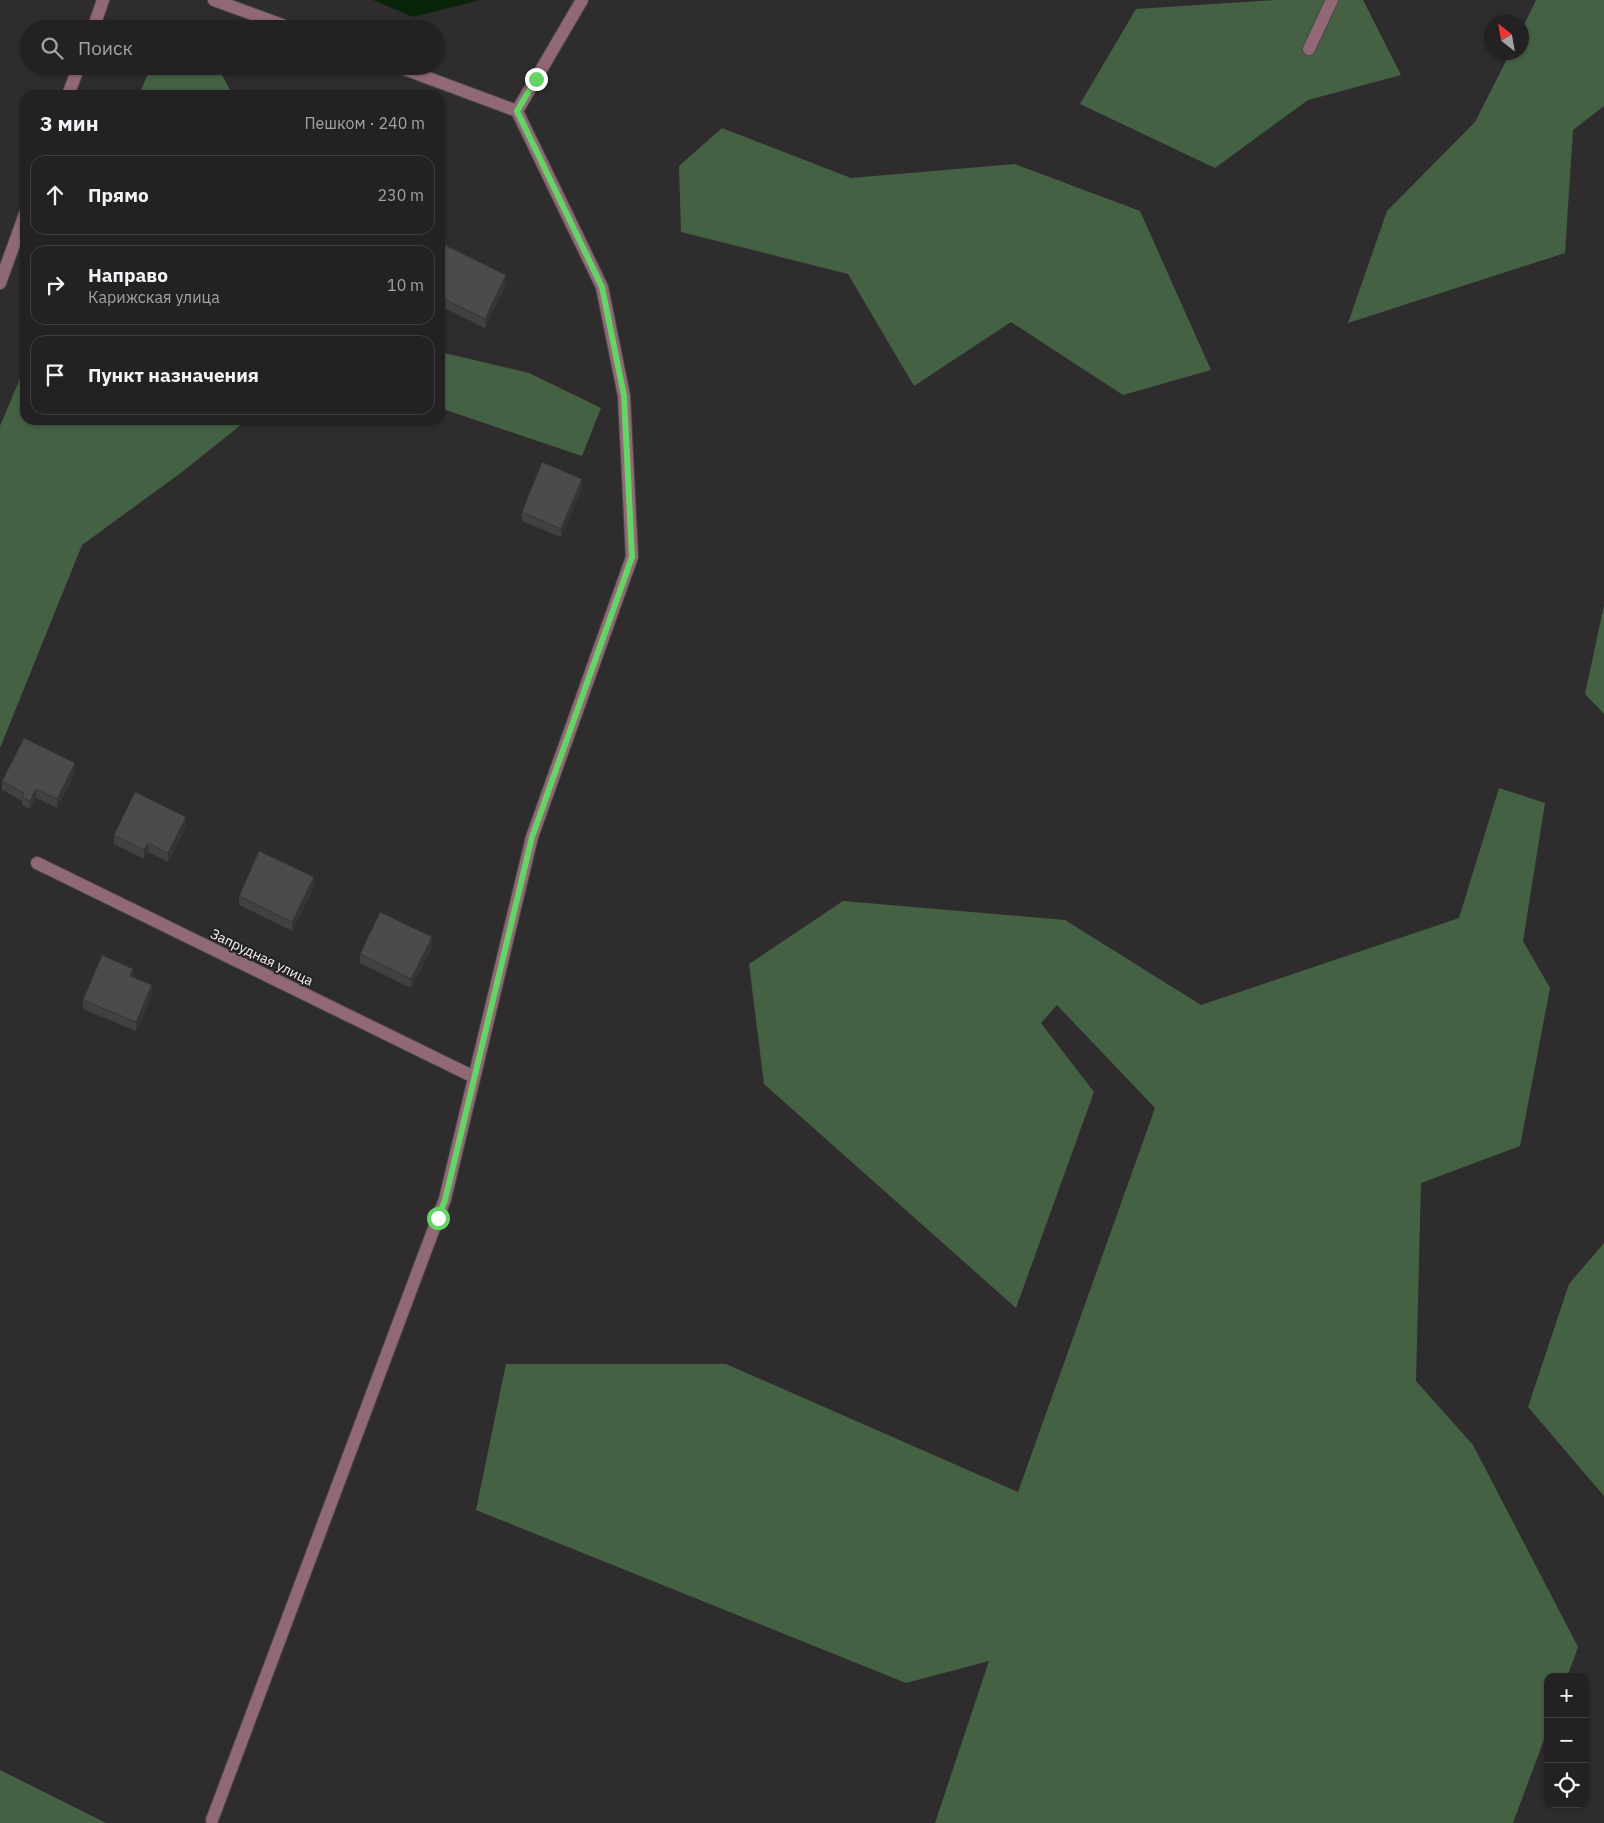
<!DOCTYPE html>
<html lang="ru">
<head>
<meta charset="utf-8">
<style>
	body { margin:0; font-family:"IBM Plex Sans",sans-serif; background:#2b292a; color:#f1f3f6 }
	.controls { position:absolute; right:15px; bottom:15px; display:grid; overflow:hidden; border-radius:10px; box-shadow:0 1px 4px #0004 }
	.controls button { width:45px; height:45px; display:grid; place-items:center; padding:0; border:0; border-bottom:1px solid #403e40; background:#232122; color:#f1f3f6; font:25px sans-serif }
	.compass { position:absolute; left:1484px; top:15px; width:45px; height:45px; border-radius:50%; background:#232122; box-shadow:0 1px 4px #0004; rotate:329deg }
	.stop { position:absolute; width:15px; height:15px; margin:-11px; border:4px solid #65d467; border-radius:50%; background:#fff }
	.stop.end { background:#65d467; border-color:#fff; box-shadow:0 1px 5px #0008 }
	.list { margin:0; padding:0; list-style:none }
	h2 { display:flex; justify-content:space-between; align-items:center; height:65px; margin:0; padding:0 20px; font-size:21px }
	h2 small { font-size:16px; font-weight:400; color:#a3a3a5 }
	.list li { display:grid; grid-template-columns:32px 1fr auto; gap:15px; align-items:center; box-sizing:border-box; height:80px; margin:0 10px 10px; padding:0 10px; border:1px solid #403e40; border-radius:15px }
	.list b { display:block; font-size:19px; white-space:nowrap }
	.list p { margin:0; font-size:16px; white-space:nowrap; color:#a3a3a5 }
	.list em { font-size:16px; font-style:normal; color:#a3a3a5 }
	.icon { flex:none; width:28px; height:28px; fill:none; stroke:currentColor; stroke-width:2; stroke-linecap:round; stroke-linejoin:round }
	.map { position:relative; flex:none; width:1604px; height:1823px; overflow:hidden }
	.search { position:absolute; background:#232122; box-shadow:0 1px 4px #0004; left:20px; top:20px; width:425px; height:55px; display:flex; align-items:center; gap:12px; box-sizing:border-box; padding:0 18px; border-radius:28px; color:#a3a3a5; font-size:19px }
	.panel { position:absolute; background:#232122; box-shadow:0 1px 4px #0004; left:20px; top:90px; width:425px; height:335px; border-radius:15px }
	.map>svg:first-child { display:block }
	.forest { fill:#456144 }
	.water { fill:#0a240a }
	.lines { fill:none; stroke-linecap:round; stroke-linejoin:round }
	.minor-casing { stroke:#4b4849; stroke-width:14 }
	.minor { stroke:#906975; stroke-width:12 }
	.wall { fill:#424040 }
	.shaded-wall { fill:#363434 }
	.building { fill:#4d4a4b; stroke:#363434 }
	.route { stroke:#65d467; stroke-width:6 }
	.labels { text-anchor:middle; stroke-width:4; stroke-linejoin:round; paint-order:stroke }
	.street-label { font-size:14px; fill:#f5f3f4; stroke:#252223 }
</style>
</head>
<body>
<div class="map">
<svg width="1604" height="1823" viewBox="0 0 1604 1823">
	<rect width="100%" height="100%" fill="#2f2c2d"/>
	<path class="forest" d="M1277 0H1363L1401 75 1308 100 1215 168 1080 104 1136 9Z
		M1536 0H1604V106L1573 130 1565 253 1348 323 1387 211 1475 122 1510 53 1522 52V29Z
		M154 66H217L233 95H139L150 69Z
		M722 128 851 178 1015 164 1140 211 1211 370 1123 395 1011 322 914 386 848 274 681 232 679 166Z
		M440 352 529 373 601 408 582 456 440 408Z
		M25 367V420H247L182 472 82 545 0 748V426Z
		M1604 605V714L1585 694Z
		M1499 788 1545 803 1523 941 1550 988 1520 1146 1421 1183 1416 1381 1473 1445 1578 1647 1567 1677H1548V1729L1513 1823H935L989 1661 906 1683 476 1510 506 1364H726L1018 1492 1155 1108 1057 1005 1041 1023 1094 1092 1016 1308 764 1084 749 964 843 901 1065 920 1201 1005 1459 918Z
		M1604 1243V1496L1528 1407 1569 1284Z
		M0 1770 106 1823H0Z"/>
	<path class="water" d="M373 0H480L413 17Z"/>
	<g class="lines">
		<defs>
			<path id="minor" d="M214 0 293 29
				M93 29 103 0
				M1309 49 1332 0
				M68 95 79 66
				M517 111 582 0
				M0 283 25 214
				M37 863 474 1077
				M212 1820 445 1199 532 837 632 557 624 396 602 287 517 111 396 66"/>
		</defs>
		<use href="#minor" class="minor-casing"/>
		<use href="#minor" class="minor"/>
	</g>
	<path class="wall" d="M440 250 506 284 485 328 440 306Z
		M582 488 561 537 522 521V512Z
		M75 772 57 808 36 798 30 809 22 805V801L2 790V781Z
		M186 826 168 862 148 852 144 859 114 844V835Z
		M314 886 292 931 239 905V896Z
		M432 946 411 988 360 963V954Z
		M133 977 152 994 136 1031 83 1009V1000Z"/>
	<path class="shaded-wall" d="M506 275V284L485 328V319Z
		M582 479V488L561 537V529Z
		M75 763V772L57 808V799Z
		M36 789V798L30 809V801Z
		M186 817V826L168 862V853Z
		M148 843V852L144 859V850Z
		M314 877V886L292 931V922Z
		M432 937V946L411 988V979Z
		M133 969V977L130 976Z
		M152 985V994L136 1031V1022Z"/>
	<path class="building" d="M443 244 506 275 485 319 440 297V250Z
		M542 462 582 479 561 529 522 512Z
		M24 738 75 763 57 799 36 789 30 801 22 797 24 793 2 781Z
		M135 792 186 817 168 853 148 843 144 850 114 835Z
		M259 851 314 877 292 922 239 896Z
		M380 912 432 937 411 979 360 954Z
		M102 955 133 969 130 976 152 985 136 1022 83 1000Z"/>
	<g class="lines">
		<path class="route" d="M438 1218 445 1200 532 837 632 557 624 396 602 287 517 111 536 79"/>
	</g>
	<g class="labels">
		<g class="street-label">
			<text transform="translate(262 957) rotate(26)" y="5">Запрудная улица</text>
		</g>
	</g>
</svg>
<div class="controls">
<button>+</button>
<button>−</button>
<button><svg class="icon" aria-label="locate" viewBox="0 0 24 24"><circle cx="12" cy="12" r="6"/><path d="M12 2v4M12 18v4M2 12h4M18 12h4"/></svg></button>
</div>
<svg class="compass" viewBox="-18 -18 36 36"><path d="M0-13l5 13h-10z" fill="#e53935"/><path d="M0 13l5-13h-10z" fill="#a3a3a5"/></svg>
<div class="stop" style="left:438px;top:1218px"></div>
<div class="stop end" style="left:536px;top:79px"></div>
<div class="search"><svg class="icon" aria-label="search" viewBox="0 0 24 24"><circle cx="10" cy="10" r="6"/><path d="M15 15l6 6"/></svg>Поиск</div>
<section class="panel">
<h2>3 мин<small>Пешком · 240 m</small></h2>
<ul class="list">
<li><svg class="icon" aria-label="ahead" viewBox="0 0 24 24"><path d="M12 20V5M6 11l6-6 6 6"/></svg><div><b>Прямо</b></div><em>230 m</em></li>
<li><svg class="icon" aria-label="right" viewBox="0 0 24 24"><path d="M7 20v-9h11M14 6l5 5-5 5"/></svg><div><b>Направо</b><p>Карижская улица</p></div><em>10 m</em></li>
<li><svg class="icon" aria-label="arrive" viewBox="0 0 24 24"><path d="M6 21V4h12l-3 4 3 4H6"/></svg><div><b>Пункт назначения</b></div></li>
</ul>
</section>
</div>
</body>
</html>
